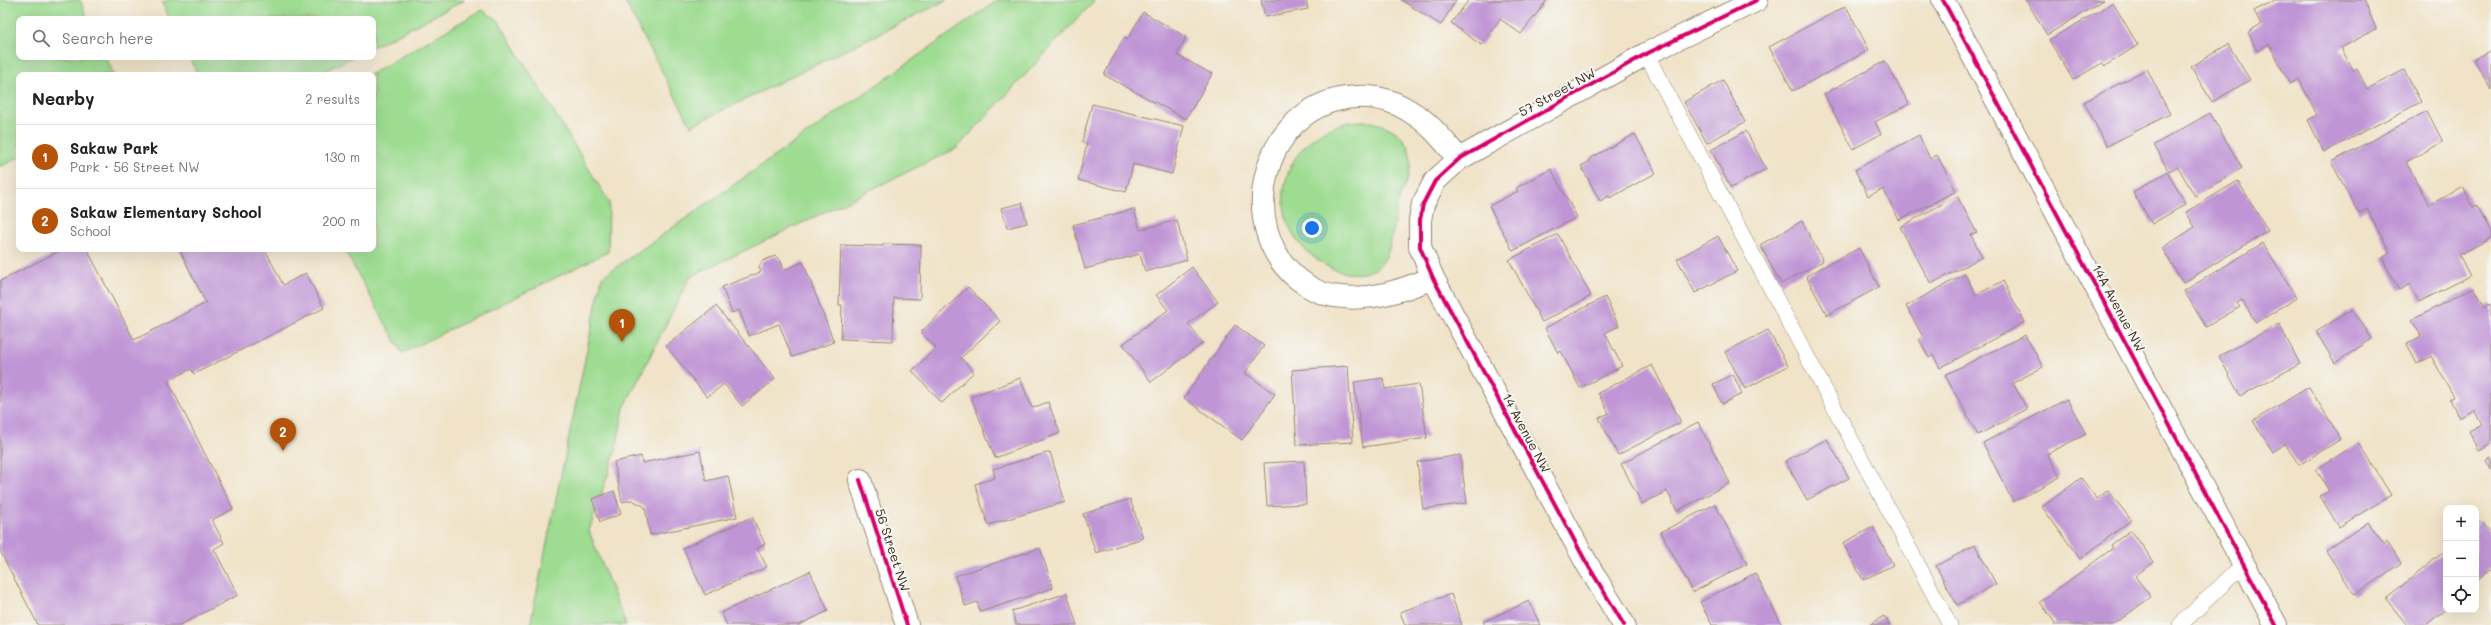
<!DOCTYPE html>
<html lang="en">
<head>
<meta charset="utf-8">
<style>
	body { margin:0; font-family:Mali,sans-serif; background:#f2f2f2; color:#222 }
	.controls { position:absolute; right:12px; bottom:12px; display:grid; overflow:hidden; border-radius:8px; box-shadow:0 4px 16px #0002 }
	.controls button { width:36px; height:36px; display:grid; place-items:center; padding:0; border:0; border-bottom:1px solid #e0e0e0; background:#fff; color:#222; font:20px sans-serif }
	.you { position:absolute; left:1312px; top:228px; width:14px; height:14px; margin:-10px; border:3px solid #fff; border-radius:50%; background:#1a73e8; box-shadow:0 0 0 6px #1a73e833 }
	.badge { display:grid; place-items:center; width:26px; height:26px; border-radius:50%; background:#b45309; color:#fff; font-size:13px; font-weight:700 }
	.pin { position:absolute; translate:-50% -33px; filter:drop-shadow(0 1px 2px #0008) }
	.pin::after { content:''; position:absolute; top:21px; width:14px; height:12px; background:inherit; clip-path:polygon(0 0,100% 0,50% 100%) }
	.list { margin:0; padding:0; list-style:none }
	h2 { display:flex; justify-content:space-between; align-items:center; height:52px; margin:0; padding:0 16px; font-size:17px }
	h2 small { font-size:13px; font-weight:400; color:#767676 }
	.list li { display:grid; grid-template-columns:26px 1fr auto; gap:12px; align-items:center; box-sizing:border-box; height:64px; padding:0 16px; border-top:1px solid #e0e0e0 }
	.list b { display:block; font-size:15px; white-space:nowrap }
	.list p { margin:0; font-size:13px; white-space:nowrap; color:#767676 }
	.list em { font-size:13px; font-style:normal; color:#767676 }
	.icon { flex:none; width:22px; height:22px; fill:none; stroke:currentColor; stroke-width:2; stroke-linecap:round; stroke-linejoin:round }
	.map { position:relative; flex:none; width:2491px; height:625px; overflow:hidden }
	.search { position:absolute; background:#fff; box-shadow:0 4px 16px #0002; left:16px; top:16px; width:360px; height:44px; display:flex; align-items:center; gap:10px; box-sizing:border-box; padding:0 14px; border-radius:8px; color:#767676; font-size:15px }
	.panel { position:absolute; background:#fff; box-shadow:0 4px 16px #0002; left:16px; top:72px; width:360px; height:180px; border-radius:8px }
	.map>svg:first-child { display:block }
	.green { fill:#9ddc91; stroke:#6c8358 }
	.building { fill:#c095d6 }
	.lines { fill:none; stroke-linecap:round; stroke-linejoin:round }
	.lane-casing { stroke:#968673; stroke-width:16 }
	.street-casing { stroke:#968673; stroke-width:24 }
	.lane { stroke:#fff; stroke-width:15 }
	.street { stroke:#fff; stroke-width:22 }
	.cycleway-casing { stroke:#f6f6f2; stroke-width:6 }
	.cycleway { stroke:#d6006c; stroke-width:4 }
	.labels { text-anchor:middle; stroke-width:4; stroke-linejoin:round; paint-order:stroke }
	.street-label { font-size:13px; fill:#3b2a1e; stroke:#f6f6f2 }
</style>
</head>
<body>
<div class="map">
<svg width="2491" height="625" viewBox="0 0 2491 625">
	<rect width="100%" height="100%" fill="#f6f6f2"/>
	<filter id="ink" filterUnits="userSpaceOnUse"><feTurbulence type="fractalNoise" baseFrequency=".025" numOctaves="2"/><feDisplacementMap in="SourceGraphic" scale="8" xChannelSelector="R" yChannelSelector="G"/><feConvolveMatrix kernelMatrix="1 2 1 2 8 2 1 2 1" color-interpolation-filters="sRGB"/></filter>
	<filter id="wash" filterUnits="userSpaceOnUse"><feTurbulence type="fractalNoise" baseFrequency=".012" numOctaves="4" result="noise"/><feDisplacementMap in="SourceGraphic" scale="16" xChannelSelector="R" yChannelSelector="G"/><feGaussianBlur stdDeviation="0.9" result="paint"/><feColorMatrix in="noise" values="0 0 0 0 0 0 0 0 0 0 0 0 0 0 0 0 0 1.4 0 .05"/><feComposite in="paint" operator="in"/></filter>
	<g filter="url(#wash)">
		<rect width="100%" height="100%" fill="#f0e3c8"/>
		<path class="green" d="M0 0H80L88 19H19V57H106L114 75H19V157L0 167Z
			M168 0H465L373 47V19H170L162 3Z
			M624 0H947L691 126Z
			M998 0H1095L957 148 690 277 624 408 616 450 589 531 626 625H530L602 277Z
			M482 10 498 20 609 202 608 252 402 353 344 249H373V75H369Z
			M189 57H353L317 75H198Z
			M1364 121C1394 124 1417 141 1409 174 1406 184 1400 194 1397 205 1390 238 1395 279 1346 273 1335 271 1324 265 1316 259 1253 213 1289 121 1364 121Z"/>
		<g id="blocks">
			<path class="building" d="M1261 0H1306L1308 9 1265 17Z
				M1401 0H1456L1441 25Z
				M1469 0H1547L1521 34 1500 19 1481 45 1451 23Z
				M2026 0H2104L2047 35Z
				M2275 0H2364L2376 29 2341 48 2354 71 2357 69 2367 89 2404 70 2421 102 2324 152 2308 120 2317 115 2299 79 2290 84 2269 44 2257 51 2248 32 2261 24 2254 11Z
				M2113 3 2138 45 2105 66 2102 63 2073 80 2049 40Z
				M1846 6 1869 50 1793 91 1769 47Z
				M1143 12 1186 37 1177 55 1212 74 1186 119 1104 75 1124 38 1127 40Z
				M2228 44 2250 80 2212 102 2191 67Z
				M2491 50V90L2474 59Z
				M1885 61 1909 104 1875 122 1881 134 1853 149 1824 94Z
				M2147 69 2170 114 2107 146 2084 102Z
				M1723 80 1745 122 1707 143 1684 102Z
				M1092 104 1184 126 1172 174 1133 164 1126 192 1078 180 1087 144 1082 142Z
				M2427 111 2443 142 2406 162 2429 205 2463 187 2473 207 2477 205 2491 232V238L2459 255 2470 276 2419 302 2410 284 2399 290 2382 258 2390 253 2367 209 2359 213 2331 162Z
				M2210 113 2242 168 2195 196 2178 167 2169 172 2154 145Z
				M1746 131 1766 169 1731 188 1711 150Z
				M1635 134 1656 173 1610 198 1609 196 1600 201 1581 166 1590 161 1589 159Z
				M1919 135 1930 159 1937 155 1956 191 1899 220 1883 189 1868 196 1855 170Z
				M1551 169 1577 217 1513 251 1489 206 1518 191 1516 188Z
				M2167 172 2186 204 2152 224 2133 192Z
				M2238 181 2268 231 2183 283 2162 248 2195 227 2186 212Z
				M1957 196 1977 233 1971 235 1982 257 1931 284 1900 227Z
				M1022 203 1027 223 1007 228 1001 208Z
				M1134 209 1140 230 1177 220 1187 260 1145 272 1140 254 1085 269 1073 225Z
				M1802 221 1823 261 1781 284 1760 245Z
				M1558 234 1591 296 1542 322 1509 260Z
				M1718 236 1737 271 1695 293 1677 259Z
				M2263 243 2297 298 2256 323 2242 300 2237 303 2240 307 2206 327 2184 291Z
				M883 244 921 245 920 299 894 298 893 341 841 339 842 305H839L841 245 883 246Z
				M1859 248 1879 287 1827 315 1806 276Z
				M63 249H87L134 340 206 303 179 249H265L283 285 306 273 324 308 194 374 191 369 168 381 233 509 212 520 224 543 214 549 238 595 180 625H38L0 551V281Z
				M775 256 781 261 784 270 803 262 834 342 792 357 779 324 749 336 739 310 732 313 722 287 761 272 759 267 762 261Z
				M1192 267 1218 302 1188 324 1203 343 1151 382 1123 344 1168 310 1156 295Z
				M1965 274 1976 295 2003 281 2025 322 1940 368 1933 355 1929 358 1919 339 1923 337 1906 306Z
				M968 287 1000 321 961 358 974 372 942 403 912 371 936 348 921 332Z
				M2474 287 2485 307 2491 304V443L2479 450 2469 431 2482 424 2474 410 2459 418 2450 399 2454 397 2431 356 2417 364 2407 344 2421 336 2412 320Z
				M1605 297 1619 326 1605 333 1622 366 1580 388 1561 351 1558 353 1545 328Z
				M716 306 775 379 742 406 724 384 707 397 666 346Z
				M2353 309 2372 339 2335 363 2316 332Z
				M2279 324 2300 364 2240 396 2219 356Z
				M1235 325 1264 346 1245 373 1275 394 1242 440 1184 398Z
				M1768 330 1788 366 1745 389 1725 352Z
				M2025 335 2043 367 2013 383 2027 409 1978 435 1945 375Z
				M1652 365 1681 422 1618 455 1599 418 1609 413 1598 393Z
				M1348 366 1353 442 1297 445 1292 370Z
				M1733 374 1742 394 1722 404 1713 384Z
				M1020 378 1032 408 1048 402 1060 433 995 458 971 397Z
				M1383 378 1385 389 1419 384 1427 438 1363 447 1354 382Z
				M2309 387 2341 439 2299 465 2285 444 2273 452 2253 421Z
				M2067 399 2086 434 2047 454 2060 477 2013 502 1983 443Z
				M1698 422 1730 483 1677 511 1667 491 1642 504 1621 464Z
				M1827 439 1849 478 1807 500 1785 461Z
				M2359 443 2391 495 2339 527 2320 496 2329 491 2316 469Z
				M700 451 706 481 728 476 737 517 650 535 645 507 632 500 622 502 614 462 641 456 642 463Z
				M1050 452 1065 502 988 525 975 484 995 478 993 469Z
				M1460 455 1467 503 1423 509 1417 462Z
				M2491 457V470L2486 460Z
				M1304 461 1306 504 1267 506 1264 463Z
				M2081 478 2097 499 2108 490 2131 520 2080 559 2042 507Z
				M614 491 621 514 600 522 592 499Z
				M1130 499 1143 538 1096 553 1083 514Z
				M1715 504 1747 564 1693 592 1661 532Z
				M752 517 765 544 757 548 767 567 705 595 683 548Z
				M2480 521 2491 534V569L2476 582V524Z
				M2368 522 2384 544 2387 542 2401 563 2355 595 2326 551Z
				M1873 527 1893 565 1863 580 1843 543Z
				M2131 530 2154 562 2135 576 2151 597 2113 625H2053L2055 623 2040 602 2113 548 2111 545Z
				M1975 545 1996 584 1957 605 1936 566Z
				M1040 548 1053 588 980 612 977 602 965 606 955 576Z
				M2446 550V609L2426 625H2407L2386 599Z
				M810 571 828 611 799 625H727L721 613Z
				M1755 573 1782 625H1712L1700 602Z
				M1067 593 1077 625H1016L1012 611Z
				M1451 594 1462 625H1405L1400 612Z
				M1529 601 1540 625H1485L1483 622Z
				M1884 616 1890 625H1869Z"/>
		</g>
	</g>
	<g filter="url(#ink)">
		<use href="#blocks" fill-opacity="0" stroke="#968673" stroke-width="1"/>
		<g class="lines">
			<defs>
				<path id="lane" d="M1646 54 1950 625
					M2180 625 2244 564"/>
				<path id="street" d="M1943 0 2276 625
					M1433 278C1400 291 1369 302 1333 296 1320 294 1308 287 1298 279 1234 227 1262 110 1346 98 1370 94 1393 99 1414 114 1432 125 1445 143 1459 159
					M860 480 907 625
					M1624 625 1586 562 1433 278 1420 247V220L1423 204 1435 181 1459 159 1646 54 1757 0"/>
			</defs>
			<use href="#lane" class="lane-casing"/>
			<use href="#street" class="street-casing"/>
			<use href="#lane" class="lane"/>
			<use href="#street" class="street"/>
			<defs>
				<path id="cycleway" d="M1943 0 2276 625
					M860 480 907 625
					M1624 625 1586 562 1433 278 1420 247V220L1423 204 1435 181 1459 159 1646 54 1757 0"/>
			</defs>
			<use href="#cycleway" class="cycleway-casing"/>
			<use href="#cycleway" class="cycleway"/>
		</g>
	</g>
	<g class="labels">
		<g class="street-label">
			<text transform="translate(1557 92) rotate(-29)" y="5">57 Street NW</text>
			<text transform="translate(2119 308) rotate(62)" y="5">14A Avenue NW</text>
			<text transform="translate(1527 433) rotate(62)" y="5">14 Avenue NW</text>
			<text transform="translate(893 550) rotate(72)" y="5">56 Street NW</text>
		</g>
	</g>
</svg>
<div class="controls">
<button>+</button>
<button>−</button>
<button><svg class="icon" aria-label="locate" viewBox="0 0 24 24"><circle cx="12" cy="12" r="6"/><path d="M12 2v4M12 18v4M2 12h4M18 12h4"/></svg></button>
</div>
<div class="you"></div>
<div class="pin badge" style="left:622px;top:342px">1</div>
<div class="pin badge" style="left:283px;top:451px">2</div>
<div class="search"><svg class="icon" aria-label="search" viewBox="0 0 24 24"><circle cx="10" cy="10" r="6"/><path d="M15 15l6 6"/></svg>Search here</div>
<section class="panel">
<h2>Nearby<small>2 results</small></h2>
<ul class="list">
<li><span class="badge">1</span><div><b>Sakaw Park</b><p>Park · 56 Street NW</p></div><em>130 m</em></li>
<li><span class="badge">2</span><div><b>Sakaw Elementary School</b><p>School</p></div><em>200 m</em></li>
</ul>
</section>
</div>
</body>
</html>
